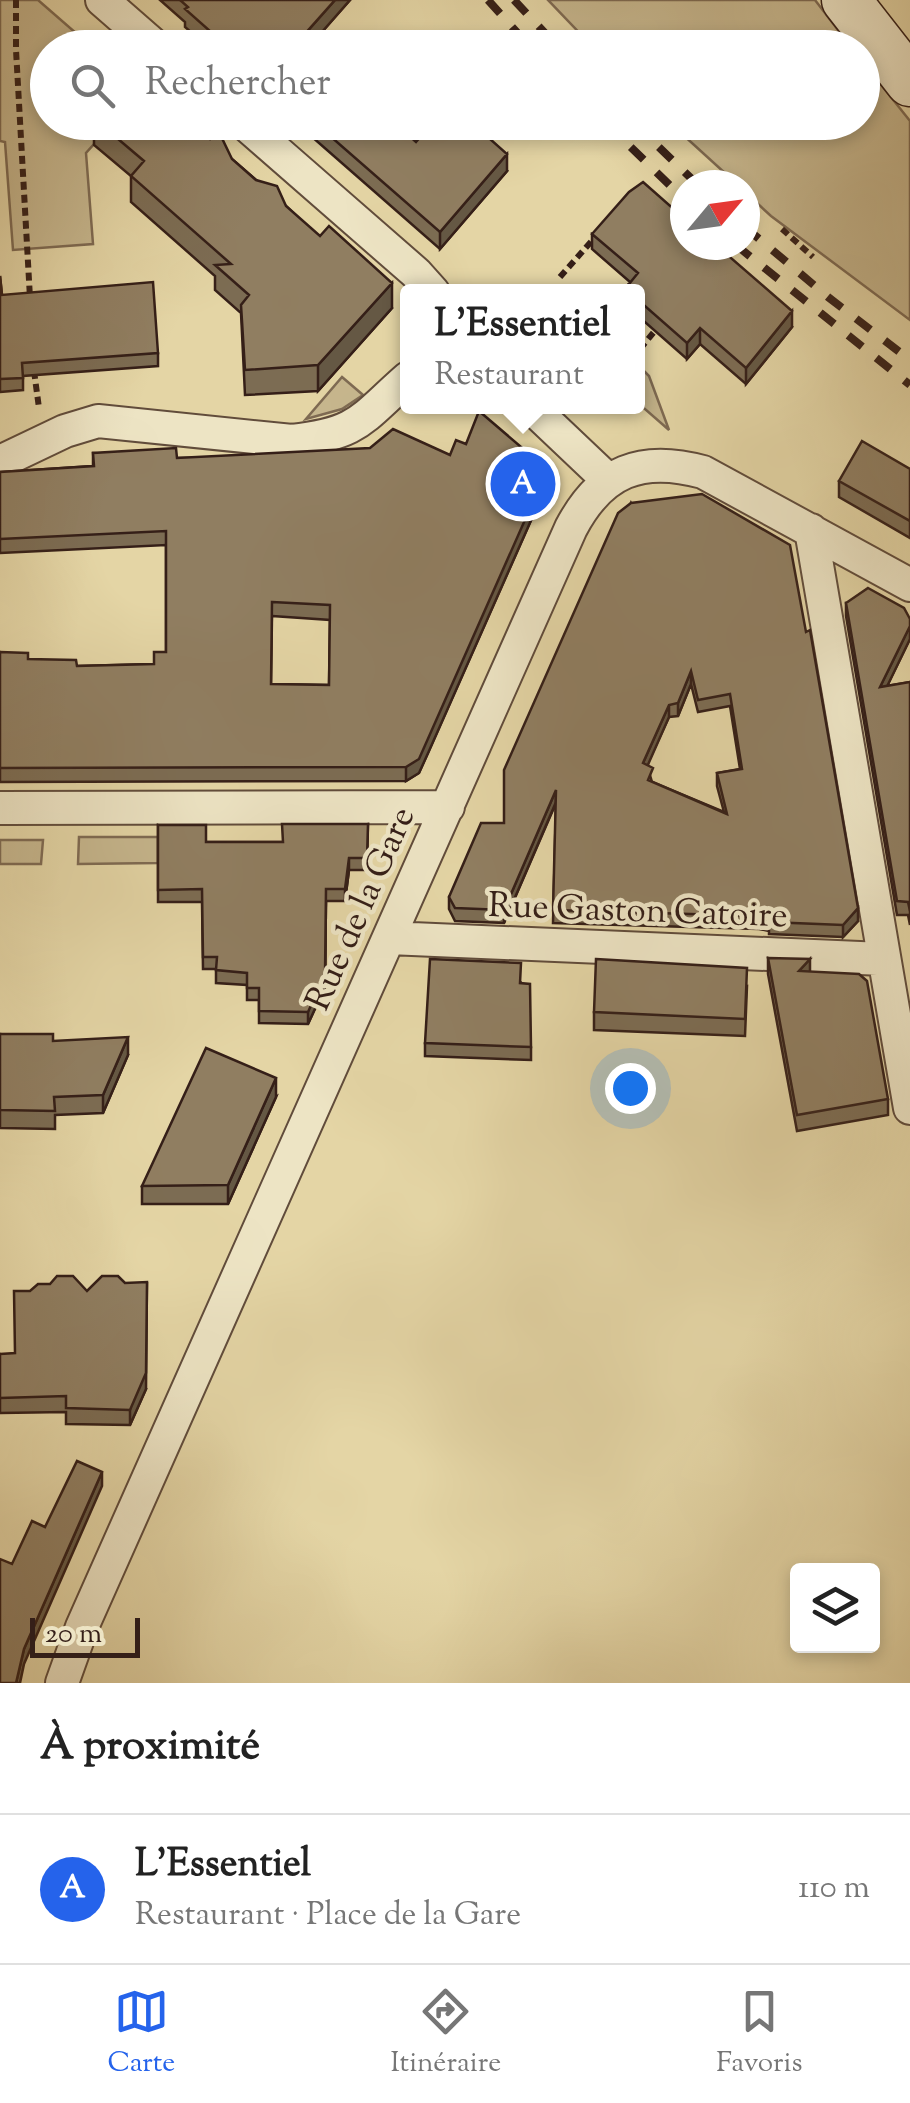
<!DOCTYPE html>
<html lang="fr">
<head>
<meta charset="utf-8">
<style>
	body { margin:0; font-family:"Sorts Mill Goudy",serif; background:#f2f2f2; color:#222 }
	.controls { position:absolute; right:30px; bottom:30px; display:grid; overflow:hidden; border-radius:10px; box-shadow:0 5px 15px #0003 }
	.controls button { width:90px; height:90px; display:grid; place-items:center; padding:0; border:0; border-bottom:2px solid #e0e0e0; background:#fff; color:#222; font:50px sans-serif }
	.compass { position:absolute; left:670px; top:170px; width:90px; height:90px; border-radius:50%; background:#fff; box-shadow:0 5px 15px #0003; rotate:61deg }
	.scale { position:absolute; left:30px; bottom:25px; width:110px; box-sizing:border-box; padding-left:10px; border:5px solid #351f18; border-top:0; font-size:28px; line-height:35px; white-space:nowrap; color:#351f18; -webkit-text-stroke:8px #ede4c4; paint-order:stroke }
	.you { position:absolute; left:630px; top:1088px; width:35px; height:35px; margin:-25px; border:8px solid #fff; border-radius:50%; background:#1a73e8; box-shadow:0 0 0 15px #1a73e833 }
	.badge { display:grid; place-items:center; width:65px; height:65px; border-radius:50%; background:#2563eb; color:#fff; font-size:32px; font-weight:700 }
	.pin { position:absolute; translate:-50% -50%; border:5px solid #fff; box-shadow:0 2px 10px #0006 }
	.popup { position:absolute; left:400px; top:284px; width:245px; height:130px; box-sizing:border-box; display:grid; place-content:center; border-radius:10px; background:#fff; filter:drop-shadow(0 2px 8px #0005); font-size:32px; white-space:nowrap; color:#767676 }
	.popup b { font-size:38px; color:#222 }
	.popup::after { content:''; position:absolute; left:50%; top:100%; margin-left:-20px; border:20px solid transparent; border-top-color:#fff }
	.list { margin:0; padding:0; list-style:none }
	h2 { display:flex; justify-content:space-between; align-items:center; height:130px; margin:0; padding:0 40px; font-size:42px }
	h2 small { font-size:32px; font-weight:400; color:#767676 }
	.list li { display:grid; grid-template-columns:65px 1fr auto; gap:30px; align-items:center; box-sizing:border-box; height:150px; padding:0 40px; border-top:2px solid #e0e0e0 }
	.list b { display:block; font-size:38px; white-space:nowrap }
	.list p { margin:0; font-size:32px; white-space:nowrap; color:#767676 }
	.list em { font-size:32px; font-style:normal; color:#767676 }
	.icon { flex:none; width:55px; height:55px; fill:none; stroke:currentColor; stroke-width:2; stroke-linecap:round; stroke-linejoin:round }
	.map { position:relative; flex:none; width:910px; height:1683px; overflow:hidden }
	.search { position:absolute; background:#fff; box-shadow:0 5px 15px #0003; left:30px; right:30px; top:30px; height:110px; display:flex; align-items:center; gap:25px; box-sizing:border-box; padding:0 35px; border-radius:55px; color:#767676; font-size:38px }
	.sheet { height:280px; background:#fff }
	nav { display:flex; justify-content:space-around; align-items:center; box-sizing:border-box; height:140px; border-top:2px solid #e0e0e0; background:#fff; font-size:28px; color:#767676 }
	nav a { display:grid; justify-items:center; gap:5px }
	nav .on { color:#2563eb }
	.map>svg:first-child { display:block }
	.green { fill:#c6b68d; stroke:#7e6a52; stroke-width:2.5 }
	.lines { fill:none; stroke-linecap:round; stroke-linejoin:round }
	.street-casing { stroke:#614c3b; stroke-width:36 }
	.secondary-casing { stroke:#351f18; stroke-width:51 }
	.path { stroke:#351f18; stroke-width:6; stroke-dasharray:8 5; stroke-linecap:butt }
	.street { stroke:#ede4c4; stroke-width:32 }
	.secondary { stroke:#ede4c4; stroke-width:48 }
	.rail { stroke:#351f18; stroke-width:8; stroke-dasharray:18 18; stroke-linecap:butt }
	.wall { fill:#7c6c53; stroke:#351f18; stroke-width:2.5; fill-rule:evenodd }
	.shaded-wall { fill:#655844; stroke:#351f18; stroke-width:2.5 }
	.building { fill:#907e61; stroke:#351f18; stroke-width:2.5; fill-rule:evenodd }
	.labels { text-anchor:middle; stroke-width:9; stroke-linejoin:round; paint-order:stroke }
	.street-label { font-size:35px; fill:#351f18; stroke:#ede4c4 }
</style>
</head>
<body>
<div class="map">
<svg width="910" height="1683" viewBox="0 0 910 1683">
	<rect width="100%" height="100%" fill="#e4d5a5"/>
	<filter id="stains"><feTurbulence type="fractalNoise" baseFrequency=".002" numOctaves="4"/><feColorMatrix values="0 0 0 0 .2 0 0 0 0 .09 0 0 0 0 .02 0 0 0 .5 -.17"/></filter>
	<radialGradient id="worn" r=".72"><stop offset=".6" stop-color="#630" stop-opacity="0"/><stop offset="1" stop-color="#630" stop-opacity=".3"/></radialGradient>
	<path class="green" d="M0 0H38L92 47 48 48V122L113 123 86 153 93 244 13 250 5 142 0 141Z
		M548 0H815L851 47H593Z
		M863 62 910 121V320L771 216 745 192V185H738L670 123 862 122Z
		M644 371 649 376 669 430 638 403V378Z
		M342 377 363 395 342 409 306 419Z
		M79 837H158V863L78 864Z
		M0 840H43L41 864H0Z"/>
	<g class="lines">
		<defs>
			<path id="street" d="M102 0 157 48
				M243 122 416 273 433 292
				M530 406 608 480
				M0 462 65 431 98 421 292 441C360 433 361 419 408 378
				M811 530 910 1108
				M0 808 448 807
				M389 938 883 959
				M62 1683 82 1627 571 528C601 471 641 455 703 472L910 585"/>
			<path id="secondary" d="M846 0 910 82"/>
		</defs>
		<use href="#street" class="street-casing"/>
		<use href="#secondary" class="secondary-casing"/>
		<path class="path" d="M16 0V50L30 298
			M782 229 813 257
			M560 277 596 236
			M640 349 658 327
			M34 371 39 408"/>
		<use href="#street" class="street"/>
		<use href="#secondary" class="secondary"/>
		<path class="rail" d="M488 0 531 48
			M514 0 559 48
			M605 122 685 200
			M633 122 698 185
			M745 227 828 297 910 360
			M736 245 910 385"/>
	</g>
	<path class="wall" d="M160 0H350L313 42 319 48H209L185 27V22Z
		M94 122H162L171 130 232 159 286 206 392 308 318 391 245 395 241 313 215 290V276L131 202V176L94 145Z
		M295 122H394L416 142 507 171 440 249Z
		M592 234 792 327 746 384 700 344 687 359 638 316V292H625V289L630 282 592 249Z
		M0 276 2 295 158 353V366L23 376V390L0 392Z
		M93 453 177 458 450 455 544 491 419 773 406 781 0 782V652L28 659 77 666 154 664 166 652V545L0 553V472L93 466ZM272 616 330 620 329 685 271 684Z
		M910 469V538L839 497V481Z
		M631 503 858 921 843 937 769 934V931L759 929 553 923 556 803 504 923 455 921 449 909V897L504 823ZM691 684 698 712 730 706 740 769 717 773V786L724 812 652 782 647 765 669 717 678 716Z
		M846 603 910 619V639L887 686 910 682V925L908 915H897L846 616Z
		M368 824 367 870H349L345 901H326L325 987 308 1024 259 1023V1000H247V985L216 983V969H203L202 902H158V825L206 842H282Z
		M768 958 810 972 888 1099V1115L797 1131 768 974Z
		M521 983 531 1047V1060L425 1056V1043Z
		M747 986 745 1036 594 1030V1012Z
		M0 1034 53 1041 128 1055 103 1113 55 1115V1129L0 1128Z
		M276 1097 228 1204H142V1186Z
		M0 1354 146 1389 130 1425 66 1424V1412L0 1413Z"/>
	<path class="shaded-wall" d="M335 0H350L308 48 304 35Z
		M507 154V171L440 249V232Z
		M392 283V308L318 391V365Z
		M792 311V327L746 384V368Z
		M700 328V344L687 359V343Z
		M544 477V491L429 751 419 773 406 781V767Z
		M910 626V639L880 701V687Z
		M691 671V684L678 716V703Z
		M669 705V717L643 776V763Z
		M556 790V802L504 923V910Z
		M349 858V870L345 901V889Z
		M326 901 325 987 308 1024V1012Z
		M858 908V921L843 937V925Z
		M810 959V976L799 971Z
		M128 1037V1055L103 1113V1095Z
		M276 1078V1097L228 1204V1185Z
		M147 1282 146 1389 130 1425V1410Z
		M102 1472V1486L24 1664 20 1683H16L24 1649Z"/>
	<path class="building" d="M180 0H335L304 35 319 48H229L185 9 188 7Z
		M98 122H162L171 130 178 122H191L210 139 218 130 232 159 256 180 277 186 286 206 320 236 329 226 392 283 318 365 245 370 241 305 249 295 215 265 231 264 131 176 144 161Z
		M314 122H394L416 142 433 122H471L507 154 440 232Z
		M643 182 685 219V245H716L792 311 746 368 700 328 687 343 638 300V292H628L625 289 638 273 592 234 629 192Z
		M0 276 2 295 153 282 158 353 22 363 23 378 0 379Z
		M479 411 541 464 544 477 419 759 406 767 0 768V652L28 653V659L76 660 77 666 154 664V652H166V531L0 539V472L94 466 93 453 176 448 177 458 370 448 393 429 450 455 456 440 466 444ZM272 602 330 605 329 685 271 684Z
		M862 441 910 469V521L839 481Z
		M702 494 790 545 806 632 810 630 858 908 843 925 769 922 770 919 759 916 553 910 556 790 504 910 455 908 449 897 481 823H504V770L618 513 631 503ZM691 671 698 700 730 694 742 769 717 773 727 814 648 780 653 768 643 763 669 705 678 703Z
		M868 588 904 608 910 619V626L880 687 910 682V911L908 902 897 901 846 603Z
		M282 824H368L367 858H349L345 889H326L325 975 308 1012 259 1011V988H247V973L216 970 217 957H203L202 889 158 890V825H206V842H283Z
		M768 958 810 959 799 971 859 974 867 981 888 1099 797 1115Z
		M430 959 521 963 520 983 530 984 531 1047 425 1043Z
		M596 959 747 968 745 1019 594 1012Z
		M0 1034H53V1041L128 1037 103 1095 54 1097 55 1111 0 1110Z
		M206 1048 276 1078 228 1185 142 1186Z
		M57 1276H73L87 1291 102 1276H118L125 1283 147 1282 146 1373 130 1410 66 1408V1396L0 1398V1354L15 1353 14 1291H30L38 1284H50Z
		M77 1461 102 1472 24 1649 16 1683H0V1559L12 1564 32 1521 45 1527Z"/>
	<g class="labels">
		<g class="street-label">
			<text transform="translate(359 908) rotate(-66)" y="12">Rue de la Gare</text>
			<text transform="translate(638 909) rotate(2)" y="12">Rue Gaston Catoire</text>
		</g>
	</g>
	<rect width="100%" height="100%" filter="url(#stains)"/>
	<rect width="100%" height="100%" fill="url(#worn)"/>
</svg>
<div class="controls">
<button><svg class="icon" aria-label="layers" viewBox="0 0 24 24"><path d="M12 4l9 5-9 5-9-5zM3 14l9 5 9-5"/></svg></button>
</div>
<svg class="compass" viewBox="-18 -18 36 36"><path d="M0-13l5 13h-10z" fill="#e53935"/><path d="M0 13l5-13h-10z" fill="#767676"/></svg>
<div class="scale">20 m</div>
<div class="you"></div>
<div class="pin badge" style="left:523px;top:484px">A</div>
<div class="popup"><b>L'Essentiel</b>Restaurant</div>
<div class="search"><svg class="icon" aria-label="search" viewBox="0 0 24 24"><circle cx="10" cy="10" r="6"/><path d="M15 15l6 6"/></svg>Rechercher</div>
</div>
<section class="sheet">
<h2>À proximité<small></small></h2>
<ul class="list">
<li><span class="badge">A</span><div><b>L'Essentiel</b><p>Restaurant · Place de la Gare</p></div><em>110 m</em></li>
</ul>
</section>
<nav>
<a class="on"><svg class="icon" aria-label="map" viewBox="0 0 24 24"><path d="M3 6l6-2 6 2 6-2v14l-6 2-6-2-6 2zM9 4v14M15 6v14"/></svg>Carte</a>
<a><svg class="icon" aria-label="directions" viewBox="0 0 24 24"><path d="M12 3l9 9-9 9-9-9zM9 14v-3h6M13 9l2 2-2 2"/></svg>Itinéraire</a>
<a><svg class="icon" aria-label="saved" viewBox="0 0 24 24"><path d="M7 4h10v16l-5-4-5 4z"/></svg>Favoris</a>
</nav>
</body>
</html>
